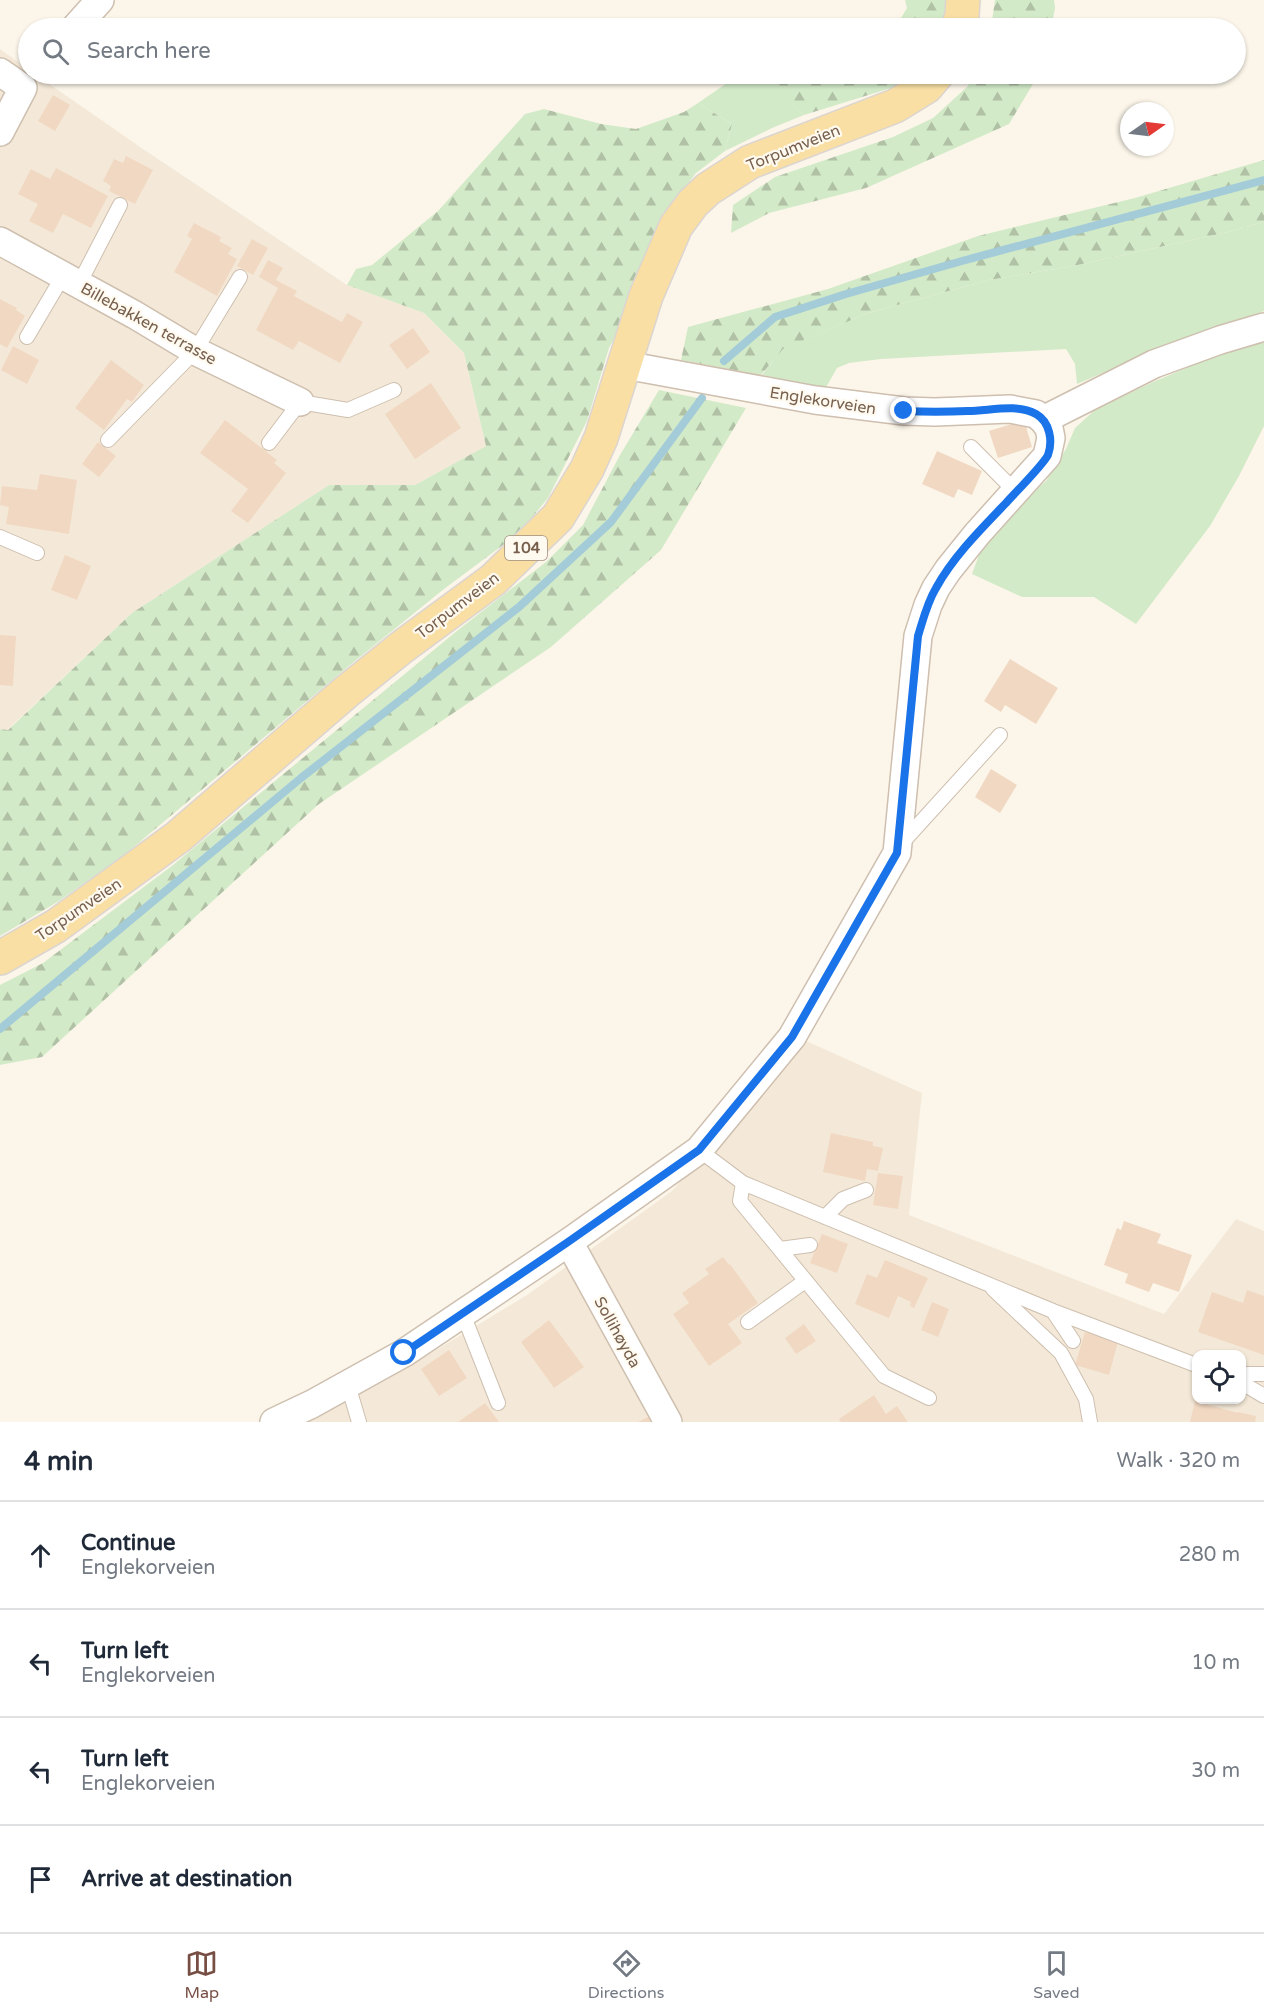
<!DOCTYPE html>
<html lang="en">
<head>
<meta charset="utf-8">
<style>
	body { margin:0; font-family:"Varela Round",sans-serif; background:#f2f2f3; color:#1f2937 }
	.controls { position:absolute; right:18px; bottom:18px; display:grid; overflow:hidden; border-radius:12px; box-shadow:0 2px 4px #0004 }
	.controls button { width:54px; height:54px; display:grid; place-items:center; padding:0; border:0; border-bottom:2px solid #e0e1e3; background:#fff; color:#1f2937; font:30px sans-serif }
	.compass { position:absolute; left:1120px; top:102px; width:54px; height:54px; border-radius:50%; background:#fff; box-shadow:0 2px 4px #0004; rotate:76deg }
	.stop { position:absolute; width:18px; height:18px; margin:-14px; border:4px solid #1a73e8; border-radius:50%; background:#fff }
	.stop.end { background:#1a73e8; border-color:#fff; box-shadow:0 2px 6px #0008 }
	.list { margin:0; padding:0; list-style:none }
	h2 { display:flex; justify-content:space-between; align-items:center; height:78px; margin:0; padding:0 24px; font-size:26px }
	h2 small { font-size:20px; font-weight:400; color:#747a83 }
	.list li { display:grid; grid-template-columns:39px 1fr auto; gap:18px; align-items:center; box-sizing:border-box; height:108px; padding:0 24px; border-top:2px solid #e0e1e3 }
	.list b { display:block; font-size:22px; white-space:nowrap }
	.list p { margin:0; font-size:20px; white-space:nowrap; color:#747a83 }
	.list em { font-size:20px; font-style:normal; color:#747a83 }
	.icon { flex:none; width:33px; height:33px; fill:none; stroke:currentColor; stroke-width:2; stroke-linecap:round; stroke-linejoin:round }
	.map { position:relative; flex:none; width:1264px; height:1422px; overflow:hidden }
	.search { position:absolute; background:#fff; box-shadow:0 2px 4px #0004; left:18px; right:18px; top:18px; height:66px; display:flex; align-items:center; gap:15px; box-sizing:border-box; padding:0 21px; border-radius:33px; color:#747a83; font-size:22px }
	.sheet { height:510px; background:#fff }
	nav { display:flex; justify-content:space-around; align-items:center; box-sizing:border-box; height:84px; border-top:2px solid #e0e1e3; background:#fff; font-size:16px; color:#747a83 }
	nav a { display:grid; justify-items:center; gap:3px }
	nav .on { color:#774e43 }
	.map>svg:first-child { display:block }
	.residential { fill:#f4e9d8; fill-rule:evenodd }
	.grass { fill:#d3eac8 }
	.forest { fill:url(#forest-firs) }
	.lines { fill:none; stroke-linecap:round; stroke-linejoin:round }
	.stream { stroke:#a4ccd8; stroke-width:8 }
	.building { fill:#f1d8c2 }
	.lane-casing { stroke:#cebfaf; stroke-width:16 }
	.street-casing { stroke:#cebfaf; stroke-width:30 }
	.primary-casing { stroke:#dcd5d1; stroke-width:36 }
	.lane { stroke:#fff; stroke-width:14 }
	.street { stroke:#fff; stroke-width:27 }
	.primary { stroke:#f9dfa4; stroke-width:33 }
	.route { stroke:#1a73e8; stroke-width:8 }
	.labels { text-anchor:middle; stroke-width:4.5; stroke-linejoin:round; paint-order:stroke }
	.shield { fill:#fffaf0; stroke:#a08e7e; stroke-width:1.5 }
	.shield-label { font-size:15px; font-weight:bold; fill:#775f4d }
	.street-label { font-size:16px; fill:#775f4d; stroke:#fffaf0 }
</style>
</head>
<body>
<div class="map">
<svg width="1264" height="1422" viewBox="0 0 1264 1422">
	<defs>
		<pattern id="forest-firs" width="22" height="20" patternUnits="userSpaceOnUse" patternTransform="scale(1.5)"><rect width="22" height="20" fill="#d3eac8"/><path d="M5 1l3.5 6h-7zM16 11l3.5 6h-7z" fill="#b0c1a5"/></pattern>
	</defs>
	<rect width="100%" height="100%" fill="#fcf6ea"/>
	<path class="residential" d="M0 49 28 69V74H35L143 149 347 285 424 313 464 353 486 446 415 485H329L132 613 7 730 0 729Z
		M804 1040 922 1093 909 1215 1164 1314 1236 1219 1264 1231V1422H303L390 1378 527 1295 672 1191ZM1196 1354H1242V1400H1196Z"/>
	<path class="grass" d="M740 74H780V94L804 115 772 128 725 151 732 124 698 103Z
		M1264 222V311L1166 346 1077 384 1075 364 1066 349 881 359 849 363 837 368 825 389 762 375 782 349 868 313 989 280 1073 266 1228 232Z
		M1264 341V426L1239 476 1210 526 1136 624 1094 597H1022L972 574 979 555 1018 504 1046 481 1066 449 1075 428 1097 408 1153 382 1229 350Z"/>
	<path class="forest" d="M905 0H948L944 28H878L898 23 907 8Z
		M995 0H1054L1055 8 1051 28H991Z
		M780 74H917L904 84 804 115 779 94Z
		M976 74H1039L1009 124 866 188 769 213 731 233 733 205 775 177 893 137 933 118 967 87Z
		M698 103 732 124 725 151 696 173 673 204 631 308 609 348 587 421 548 498 519 533 444 589 350 665 123 856 59 901 0 936V729L8 730 132 613 329 485H415L486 446 464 353 424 313 347 285 356 269 372 265 438 211 525 114 544 109 601 124 636 129 684 112Z
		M1264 160V222L1228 232 1073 266 989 280 868 313 783 349 761 375 681 360 688 327 828 289 978 236 1135 198Z
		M659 390 746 408 661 550 551 647 319 804 42 1057 0 1065V985L43 963 173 865 458 630 546 562 583 525 620 455Z"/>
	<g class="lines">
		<path class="stream" d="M724 361 775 317 846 294 962 261 1264 180
			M0 1029 301 778 519 607 611 522 702 398"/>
	</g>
	<path class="building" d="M53 95 70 105 55 131 38 121Z
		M126 156 153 170 135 204 109 191 111 186 103 181 114 159 123 163Z
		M56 168 108 196 91 228 63 214 53 233 29 221 38 204 18 194 31 169 50 179Z
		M194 223 221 237 219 241 232 248 228 254 237 259 217 296 174 272 192 239 187 236Z
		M252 239 268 248 253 275 237 266Z
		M268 260 283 268 276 280 297 291 294 296 342 322 347 313 363 322 340 363 299 341 293 350 256 330 278 288 259 277Z
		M0 299 17 308 16 310 25 316 7 348 0 344Z
		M413 328 430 352 407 369 389 345Z
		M13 346 39 360 27 384 1 370Z
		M111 360 144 385 132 402 127 399 104 430 75 408Z
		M431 383 461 428 415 459 385 414Z
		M225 420 277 460 274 463 286 473 248 523 231 511 248 489 200 453Z
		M1024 420 1032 447 998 458 989 431Z
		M98 442 116 456 99 477 82 464Z
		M937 451 982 471 972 495 958 489 954 498 922 484Z
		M40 474 77 480 69 534 6 524 9 507 0 505 2 486 37 490Z
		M65 555 91 566 77 600 51 590Z
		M0 635 16 636 13 686 0 685Z
		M1010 659 1058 688 1036 724 1005 705 1001 712 984 701Z
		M991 769 1017 785 1000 813 975 797Z
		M831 1133 873 1142V1146L883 1148 878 1171 867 1169 865 1181 823 1172Z
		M878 1173 903 1176 898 1209 873 1205Z
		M1124 1221 1161 1234 1157 1243 1192 1255 1179 1292 1153 1283 1149 1292 1125 1283 1128 1274 1104 1265 1117 1228 1121 1230Z
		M822 1234 848 1244 837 1273 810 1263Z
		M723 1257 729 1265 730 1264 758 1303 728 1324 742 1343 709 1366 673 1314 689 1303 682 1293 709 1274 705 1269Z
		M885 1260 928 1278 914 1308 910 1306 911 1302 898 1296 889 1318 855 1304 867 1274 877 1278Z
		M1247 1290 1264 1296V1355L1198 1332 1212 1292 1243 1303Z
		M932 1302 949 1309 938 1337 921 1330Z
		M549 1320 584 1367 554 1388 521 1342Z
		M804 1324 816 1341 796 1354 785 1338Z
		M1085 1332 1118 1342 1109 1375 1075 1365Z
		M449 1350 467 1378 439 1396 421 1369Z
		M874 1395 886 1414 897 1406 908 1422H841L839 1419Z
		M1195 1401 1238 1413V1412L1256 1416 1255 1422H1190Z
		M485 1403 499 1422H458Z
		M652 1415 655 1422H638Z"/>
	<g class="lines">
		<defs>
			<path id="lane" d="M79 284 120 205
				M27 337 63 276
				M108 440 195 351 240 277
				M269 443 300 402 348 410 394 390
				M971 447 1016 492
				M0 537 37 553
				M901 844 1000 735
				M699 1150 743 1183 1053 1311 1196 1365
				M743 1183 740 1201 884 1376 929 1398
				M825 1217 843 1199 866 1190
				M780 1249 810 1245
				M993 1289 1061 1353 1086 1399 1090 1422
				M1053 1311 1073 1341
				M463 1314 498 1403
				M748 1322 805 1281
				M1242 1374H1264
				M1242 1383 1264 1396
				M348 1385 359 1422"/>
			<path id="street" d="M75 28 100 0
				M0 72 23 88 0 132
				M0 241 135 315 195 351 300 402
				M1043 420 1154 364 1220 340 1264 327
				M569 1242 668 1422
				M274 1422 312 1404 404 1353 569 1242 699 1150 792 1037 897 853 918 636 928 605 936 588 948 570 977 534 1047 456 1051 438 1049 428 1043 420 1036 414 1010 409 935 412 904 411 815 400 625 365"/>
			<path id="primary" d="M958 28 962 15 963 0
				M0 958 56 926 178 837 346 692 402 647 493 580 558 517 587 469 601 438 646 296 676 226 693 203 708 189 750 162 895 106 926 87 937 74"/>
		</defs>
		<use href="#lane" class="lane-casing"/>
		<use href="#street" class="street-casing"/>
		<use href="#primary" class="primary-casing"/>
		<use href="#lane" class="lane"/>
		<use href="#street" class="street"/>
		<use href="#primary" class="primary"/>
	</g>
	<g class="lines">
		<path class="route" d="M404 1353 568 1242 699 1150 792 1037 897 853 918 636C923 620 927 603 936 588 953 557 981 529 1006 503 1014 494 1043 465 1048 455 1053 441 1050 422 1036 414 1017 403 989 411 968 411 946 412 925 412 904 411"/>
	</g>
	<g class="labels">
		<rect class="shield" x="505" y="536" width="42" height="24" rx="4.5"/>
		<g class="shield-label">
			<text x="526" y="553">104</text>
		</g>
		<g class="street-label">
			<text transform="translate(793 147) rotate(-22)" y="6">Torpumveien</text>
			<text transform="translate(149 323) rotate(29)" y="6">Billebakken terrasse</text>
			<text transform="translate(823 400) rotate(9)" y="6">Englekorveien</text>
			<text transform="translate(457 605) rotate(-37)" y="6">Torpumveien</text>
			<text transform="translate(78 909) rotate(-34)" y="6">Torpumveien</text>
			<text transform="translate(618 1332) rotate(61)" y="6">Sollihøyda</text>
		</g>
	</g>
</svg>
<div class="controls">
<button><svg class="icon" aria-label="locate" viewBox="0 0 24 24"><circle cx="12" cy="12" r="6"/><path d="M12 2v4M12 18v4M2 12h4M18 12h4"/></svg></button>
</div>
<svg class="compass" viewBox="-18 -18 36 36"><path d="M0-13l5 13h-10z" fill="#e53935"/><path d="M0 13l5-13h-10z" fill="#747a83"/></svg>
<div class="stop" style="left:404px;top:1353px"></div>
<div class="stop end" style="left:904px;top:411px"></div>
<div class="search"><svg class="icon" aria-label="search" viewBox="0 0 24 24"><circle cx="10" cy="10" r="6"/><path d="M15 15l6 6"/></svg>Search here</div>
</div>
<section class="sheet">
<h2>4 min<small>Walk · 320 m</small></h2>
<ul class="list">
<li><svg class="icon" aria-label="ahead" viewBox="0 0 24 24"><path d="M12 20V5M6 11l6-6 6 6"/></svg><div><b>Continue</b><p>Englekorveien</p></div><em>280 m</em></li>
<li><svg class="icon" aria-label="left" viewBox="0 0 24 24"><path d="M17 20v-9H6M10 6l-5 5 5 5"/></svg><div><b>Turn left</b><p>Englekorveien</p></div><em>10 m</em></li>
<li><svg class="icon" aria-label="left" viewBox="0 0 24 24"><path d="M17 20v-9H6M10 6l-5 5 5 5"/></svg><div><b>Turn left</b><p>Englekorveien</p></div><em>30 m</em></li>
<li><svg class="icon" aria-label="arrive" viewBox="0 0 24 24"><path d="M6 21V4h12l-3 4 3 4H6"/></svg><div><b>Arrive at destination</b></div></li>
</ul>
</section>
<nav>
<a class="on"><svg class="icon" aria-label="map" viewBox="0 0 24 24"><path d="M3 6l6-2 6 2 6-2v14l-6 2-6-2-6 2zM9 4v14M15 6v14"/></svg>Map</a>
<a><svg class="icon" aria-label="directions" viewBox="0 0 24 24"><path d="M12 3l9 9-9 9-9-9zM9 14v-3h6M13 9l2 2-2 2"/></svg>Directions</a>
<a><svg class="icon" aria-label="saved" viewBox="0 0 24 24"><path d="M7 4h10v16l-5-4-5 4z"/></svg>Saved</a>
</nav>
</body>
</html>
